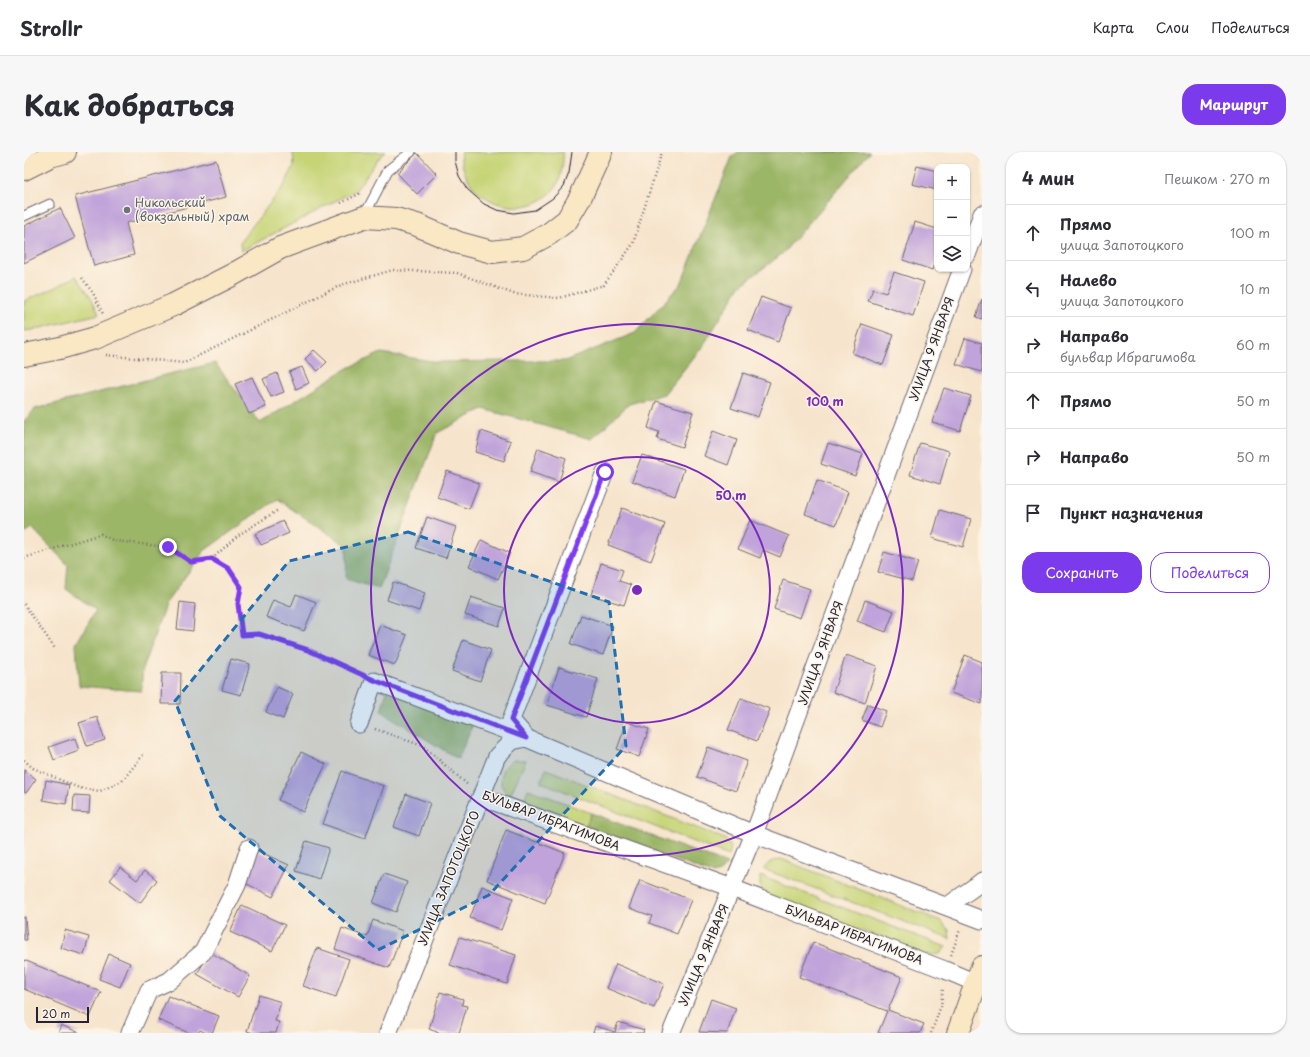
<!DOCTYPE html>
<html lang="ru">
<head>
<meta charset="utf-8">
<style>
	body { margin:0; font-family:"Playpen Sans",sans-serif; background:#f7f7f7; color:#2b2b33 }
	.controls { position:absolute; right:12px; top:12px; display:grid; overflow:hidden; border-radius:8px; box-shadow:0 1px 3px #0004 }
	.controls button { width:36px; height:36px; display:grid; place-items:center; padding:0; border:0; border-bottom:1px solid #e1e1e2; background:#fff; color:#2b2b33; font:20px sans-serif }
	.scale { position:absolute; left:12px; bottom:10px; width:53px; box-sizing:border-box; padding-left:4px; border:2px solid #22223b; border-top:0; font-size:11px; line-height:14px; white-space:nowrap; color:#22223b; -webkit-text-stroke:3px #fcf5e5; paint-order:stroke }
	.stop { position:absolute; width:12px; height:12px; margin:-9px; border:3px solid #7c3aed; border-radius:50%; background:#fff }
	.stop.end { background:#7c3aed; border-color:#fff; box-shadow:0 1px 4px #0008 }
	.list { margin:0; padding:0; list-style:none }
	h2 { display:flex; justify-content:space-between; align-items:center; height:52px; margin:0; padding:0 16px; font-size:17px }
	h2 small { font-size:13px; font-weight:400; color:#7c7c81 }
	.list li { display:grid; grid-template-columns:26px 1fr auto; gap:12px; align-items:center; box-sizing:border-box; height:56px; padding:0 16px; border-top:1px solid #e1e1e2 }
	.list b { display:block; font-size:15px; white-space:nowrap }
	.list p { margin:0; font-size:13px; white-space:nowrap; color:#7c7c81 }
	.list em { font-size:13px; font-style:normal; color:#7c7c81 }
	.actions { display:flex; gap:8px; padding:12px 16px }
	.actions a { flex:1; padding:9px 0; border:1px solid #7c3aed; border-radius:16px; text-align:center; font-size:14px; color:#7c3aed }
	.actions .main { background:#7c3aed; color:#fff }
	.icon { flex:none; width:22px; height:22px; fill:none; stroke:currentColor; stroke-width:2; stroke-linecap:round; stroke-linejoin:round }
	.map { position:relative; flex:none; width:958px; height:881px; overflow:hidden; border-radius:16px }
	header { display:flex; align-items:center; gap:24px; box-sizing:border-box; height:56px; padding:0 20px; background:#fff; border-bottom:1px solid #e1e1e2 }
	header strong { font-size:19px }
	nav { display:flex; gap:22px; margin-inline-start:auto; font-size:14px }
	.intro { display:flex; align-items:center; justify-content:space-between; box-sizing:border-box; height:96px; padding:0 24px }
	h1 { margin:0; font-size:28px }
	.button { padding:10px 18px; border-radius:16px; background:#7c3aed; color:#fff; font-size:14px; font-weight:700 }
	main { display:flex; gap:24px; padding:0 24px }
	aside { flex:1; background:#fff; border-radius:16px; box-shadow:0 1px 3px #0004 }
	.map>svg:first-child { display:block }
	.green { fill:#c6d476; stroke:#747b58 }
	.forest { fill:#9cb667; stroke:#5f6c51 }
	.building { fill:#c0a3da }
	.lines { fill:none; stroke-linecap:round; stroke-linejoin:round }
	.lane-casing { stroke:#6d666e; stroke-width:11 }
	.street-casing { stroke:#6d666e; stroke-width:19 }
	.secondary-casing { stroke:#6d666e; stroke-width:24 }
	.path { stroke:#6d666e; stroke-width:2.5; stroke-dasharray:1 3; stroke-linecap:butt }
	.lane { stroke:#fff; stroke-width:9 }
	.street { stroke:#fff; stroke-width:17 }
	.secondary { stroke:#fae7c3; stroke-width:22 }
	.tram { stroke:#22223b; stroke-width:1 }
	.route { stroke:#7c3aed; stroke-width:5 }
	.marked { fill:#1f6fb2; fill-opacity:0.2; stroke:#1f6fb2; stroke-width:3; stroke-dasharray:8 5; stroke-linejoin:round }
	.ring { fill:none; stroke:#7b2cbf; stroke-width:2 }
	.worship-dot { fill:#6b7280; stroke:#fcf5e5; stroke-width:1.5 }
	.labels { text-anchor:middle; stroke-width:3; stroke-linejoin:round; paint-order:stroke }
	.worship-label { font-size:12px; fill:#5b616d; stroke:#fcf5e5; text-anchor:start }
	.street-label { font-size:12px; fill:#22223b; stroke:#fcf5e5 }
	.centre { fill:#7b2cbf; stroke:#fcf5e5; stroke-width:2 }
	.ring-label { font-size:12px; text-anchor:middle; font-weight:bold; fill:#7b2cbf; stroke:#fcf5e5; stroke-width:3; stroke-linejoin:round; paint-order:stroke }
</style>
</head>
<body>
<header>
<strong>Strollr</strong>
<nav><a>Карта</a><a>Слои</a><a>Поделиться</a></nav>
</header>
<div class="intro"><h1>Как добраться</h1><a class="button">Маршрут</a></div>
<main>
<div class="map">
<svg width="958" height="881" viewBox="0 0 958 881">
	<rect width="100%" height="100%" fill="#fcf5e5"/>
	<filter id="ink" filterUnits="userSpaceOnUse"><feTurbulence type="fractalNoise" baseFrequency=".025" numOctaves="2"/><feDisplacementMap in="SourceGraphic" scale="8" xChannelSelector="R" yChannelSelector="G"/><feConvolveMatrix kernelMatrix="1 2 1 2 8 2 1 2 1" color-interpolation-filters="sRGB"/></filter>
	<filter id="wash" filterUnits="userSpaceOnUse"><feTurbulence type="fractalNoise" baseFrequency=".012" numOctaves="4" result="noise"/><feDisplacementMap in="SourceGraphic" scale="16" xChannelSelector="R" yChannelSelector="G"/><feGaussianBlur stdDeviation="0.9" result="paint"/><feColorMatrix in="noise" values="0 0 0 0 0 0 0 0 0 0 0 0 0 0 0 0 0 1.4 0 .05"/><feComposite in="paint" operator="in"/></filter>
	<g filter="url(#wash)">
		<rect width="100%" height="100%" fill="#f7e4cc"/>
		<path class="green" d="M269 0H362L355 6 332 38 217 99 216 90 261 32 270 14Z
			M437 0H539C540 8 537 26 533 33 508 70 450 56 439 15 437 10 436 5 437 0Z
			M52 124 67 145 75 162 8 178 0 179V149L30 136Z
			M488 608H502L485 646 477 633 478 618Z
			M522 617 701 687 707 695 705 704 517 630Z
			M504 637 567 661 562 674 499 651Z
			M757 707 917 769 925 778 926 787 739 717 746 710Z
			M736 724 922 795 916 802 903 803 743 743 736 734Z"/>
		<path class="forest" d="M714 0H846L759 101 716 134 679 194 640 242 605 252 568 287 459 257 413 281 355 437 322 427 323 394 253 347 180 399 142 451 119 515 117 539 55 534 52 492 72 458 42 437 44 413 8 376 0 382V269L11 257 141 223 191 211 236 271 320 218 357 201 414 210 484 209H541L611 181 657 132 708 5Z
			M363 539 449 572 434 607 357 559Z
			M567 661 703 712 696 720 688 722 562 674Z"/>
		<g id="blocks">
			<path class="building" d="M393 1 413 22 393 42 373 21Z
				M192 8 202 45 102 71 110 103 70 114 51 44Z
				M893 14 913 19V38L888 32Z
				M36 56 51 86 0 111V74Z
				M891 70 913 77V103L908 118 879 108Z
				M870 120 900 130 889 164 844 149 849 137 862 141Z
				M737 145 767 156 754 190 724 178Z
				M958 147V167L952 165Z
				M838 172 870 183 859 213 828 201Z
				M941 186 958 191V217L957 220 932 212Z
				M290 198 303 210 294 219 281 207Z
				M278 215 285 231 272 237 265 220Z
				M253 221 260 240 247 245 239 227Z
				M719 221 746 230 734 265 707 256Z
				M228 225 242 255 225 262 211 232Z
				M920 236 947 244 936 279 908 270Z
				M632 249 669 260 658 295 633 287 635 280 624 276Z
				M457 279 487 289 480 309 451 300Z
				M689 279 713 288 704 313 680 304Z
				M804 291 839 302 831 324 797 312Z
				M896 291 925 299 916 332 886 323Z
				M514 296 542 306 535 330 506 320Z
				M618 303 660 317 651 344 608 329Z
				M423 319 455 331 445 357 413 345Z
				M793 328 824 340 812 373 781 362Z
				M598 356 641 372 627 409 584 393Z
				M916 358 947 367 939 395 908 386Z
				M403 365 432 375 422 406 392 396Z
				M726 368 765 384 756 405 739 398 736 406 714 397Z
				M259 369 265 381 237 393 231 382Z
				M457 388 486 401 474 427 445 414Z
				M860 400 894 410 888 429 854 420Z
				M577 411 599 418 595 429 607 433 600 453 567 443Z
				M759 428 786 437 776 466 750 457Z
				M369 430 401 441 395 459 363 448Z
				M272 442 292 450 280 479 242 465 249 448 267 455Z
				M447 445 481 456 475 474 441 463Z
				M841 448 870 459 862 480 833 469Z
				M156 450 171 452 169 479 153 477Z
				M557 463 589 474 579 503 547 492Z
				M356 473 383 483 371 513 344 503Z
				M439 488 467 498 456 529 428 519Z
				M822 503 853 514 841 551 809 540Z
				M941 503 958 510V552L927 541Z
				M207 507 226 512 217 543 198 538Z
				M535 515 574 527 562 565 523 553Z
				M138 521H157L156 552H137Z
				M253 535 269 542 259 567 242 560Z
				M717 546 746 557 733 589 704 578Z
				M844 552 862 559 856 575 838 568Z
				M73 565 81 588 63 594 55 571Z
				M603 570 625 577 615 605 593 597Z
				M51 586 55 599 30 608 25 595Z
				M684 595 723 609 712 639 673 625Z
				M277 600 302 612 279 660 254 648Z
				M0 618 12 627 2 641 0 640Z
				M318 619 360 634 341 687 299 672Z
				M22 628 45 633 42 652 19 648Z
				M382 642 406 651 395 684 370 675Z
				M50 643 66 644 65 661 49 660Z
				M482 678 541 701 521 751 463 728Z
				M282 689 305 696 295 727 272 719Z
				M234 699 265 713 249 745 219 730Z
				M96 715 113 728 121 718 133 728 116 751 86 728Z
				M360 722 383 730 372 760 349 751Z
				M616 728 667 748 653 782 625 771 628 764 605 756Z
				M458 734 489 746 477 778 446 766Z
				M218 753 261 773 248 799 206 780Z
				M0 765H1L3 788H0Z
				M349 768 379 779 365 816 311 797 318 776 343 785Z
				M41 778 65 785 60 803 37 796Z
				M436 785 492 803 483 832 426 813Z
				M789 790 878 825 864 858 900 872 896 881H854L863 859 775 825Z
				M293 796 325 807 312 845 279 834Z
				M186 800 226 824 214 845 173 822Z
				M85 802 106 811 96 835 75 827Z
				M0 808 77 840 66 865 0 837Z
				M592 812 640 832 630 856 582 836Z
				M416 840 439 847 438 853 443 854 435 881H413V880L405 877Z
				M235 843 257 850 251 869 255 870 252 881H229L223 879Z
				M144 844 195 864 188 881H182L176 878 174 881H165L134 868Z
				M687 847 712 856 703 881 675 880Z
				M594 870 620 878 619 881H569L571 874 591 880Z
				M37 873 56 881H34Z"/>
		</g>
	</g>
	<g filter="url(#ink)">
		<use href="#blocks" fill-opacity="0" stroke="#6d666e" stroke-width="1"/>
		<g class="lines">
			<defs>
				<path id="lane" d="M0 64 26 52
					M340 64 364 18 387 0"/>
				<path id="street" d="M943 103 958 62
					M335 572 350 529 502 586 730 682 958 768
					M502 585 487 568 581 320
					M457 645 708 736 921 818 952 831
					M924 754C935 745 947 738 958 729
					M106 881 125 838 145 829 179 800 213 733 225 696
					M364 881 473 604 488 589 502 586
					M647 881 730 682 938 117"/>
				<path id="secondary" d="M0 17 26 4 41 0
					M0 203 36 196 71 186 149 153 208 123 256 96 340 65 372 67 393 73 435 91 468 100 499 96 525 82 543 68 556 46 577 0
					M934 881 958 815"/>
			</defs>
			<use href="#lane" class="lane-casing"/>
			<use href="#street" class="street-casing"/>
			<use href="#secondary" class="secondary-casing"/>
			<path class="path" d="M317 51 335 42 336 39
				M58 126 69 141 79 162
				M82 203 160 211 317 133 369 118 433 121 490 142 535 146 580 133 609 92 638 0
				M0 406 77 382 90 389 144 395 167 410 188 407 205 417 217 435 214 452 218 483 235 482 284 498 335 522
				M188 407 213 384 254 358
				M0 452 32 498
				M351 577 399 594 444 633
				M0 608 9 616 55 636 76 639 98 629 119 603
				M927 803 936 778
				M907 881 917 854 919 835"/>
			<use href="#lane" class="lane"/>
			<use href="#street" class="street"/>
			<use href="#secondary" class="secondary"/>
			<path class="tram" d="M431 0V9L435 24 443 37 460 52 473 58 490 61 511 58 529 46 540 34 545 21 548 0"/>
		</g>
	</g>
	<g class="lines" filter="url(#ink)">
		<path class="route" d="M144 395 167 410 188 407 205 417 217 435 214 452 218 483 235 482 284 498 350 528 502 586 487 568 581 320"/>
	</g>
	<path class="marked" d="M384 380 585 450 602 594 465 743 354 798 196 664 151 549 265 409Z"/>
	<g class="ring">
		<circle cx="613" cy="438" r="133"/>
		<circle cx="613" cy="438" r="266"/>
	</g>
	<circle class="worship-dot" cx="103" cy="58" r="4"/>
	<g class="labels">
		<g class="worship-label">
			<text x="111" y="55">Никольский<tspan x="111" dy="14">(вокзальный) храм</tspan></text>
		</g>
		<g class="street-label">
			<text transform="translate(908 197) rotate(-70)" y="4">УЛИЦА 9 ЯНВАРЯ</text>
			<text transform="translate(797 501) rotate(-70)" y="4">УЛИЦА 9 ЯНВАРЯ</text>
			<text transform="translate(527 669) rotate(21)" y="4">БУЛЬВАР ИБРАГИМОВА</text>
			<text transform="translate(425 726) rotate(-68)" y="4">УЛИЦА ЗАПОТОЦКОГО</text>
			<text transform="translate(830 783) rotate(21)" y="4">БУЛЬВАР ИБРАГИМОВА</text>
			<text transform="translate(680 803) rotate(-67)" y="4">УЛИЦА 9 ЯНВАРЯ</text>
		</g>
	</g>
	<circle cx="613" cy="438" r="6" class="centre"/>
	<g class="ring-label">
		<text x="801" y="254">100 m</text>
		<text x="707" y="348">50 m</text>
	</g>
</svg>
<div class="controls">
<button>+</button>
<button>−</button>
<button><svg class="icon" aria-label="layers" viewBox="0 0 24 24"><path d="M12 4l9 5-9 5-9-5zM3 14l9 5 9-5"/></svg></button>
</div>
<div class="scale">20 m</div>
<div class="stop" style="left:581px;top:320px"></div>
<div class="stop end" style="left:144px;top:395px"></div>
</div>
<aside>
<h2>4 мин<small>Пешком · 270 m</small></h2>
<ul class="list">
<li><svg class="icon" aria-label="ahead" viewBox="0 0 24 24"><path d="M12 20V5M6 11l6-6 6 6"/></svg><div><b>Прямо</b><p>улица Запотоцкого</p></div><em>100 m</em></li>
<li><svg class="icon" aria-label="left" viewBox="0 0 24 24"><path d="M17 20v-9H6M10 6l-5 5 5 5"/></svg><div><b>Налево</b><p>улица Запотоцкого</p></div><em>10 m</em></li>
<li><svg class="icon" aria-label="right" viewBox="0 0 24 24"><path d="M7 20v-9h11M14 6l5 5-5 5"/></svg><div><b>Направо</b><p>бульвар Ибрагимова</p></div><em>60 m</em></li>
<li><svg class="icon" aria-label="ahead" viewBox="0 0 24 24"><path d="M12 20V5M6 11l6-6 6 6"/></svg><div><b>Прямо</b></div><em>50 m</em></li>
<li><svg class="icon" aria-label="right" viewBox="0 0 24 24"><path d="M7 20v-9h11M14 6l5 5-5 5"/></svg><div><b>Направо</b></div><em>50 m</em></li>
<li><svg class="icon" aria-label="arrive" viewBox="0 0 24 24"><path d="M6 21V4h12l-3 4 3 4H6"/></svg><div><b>Пункт назначения</b></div></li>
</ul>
<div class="actions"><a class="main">Сохранить</a><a>Поделиться</a></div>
</aside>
</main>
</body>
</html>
